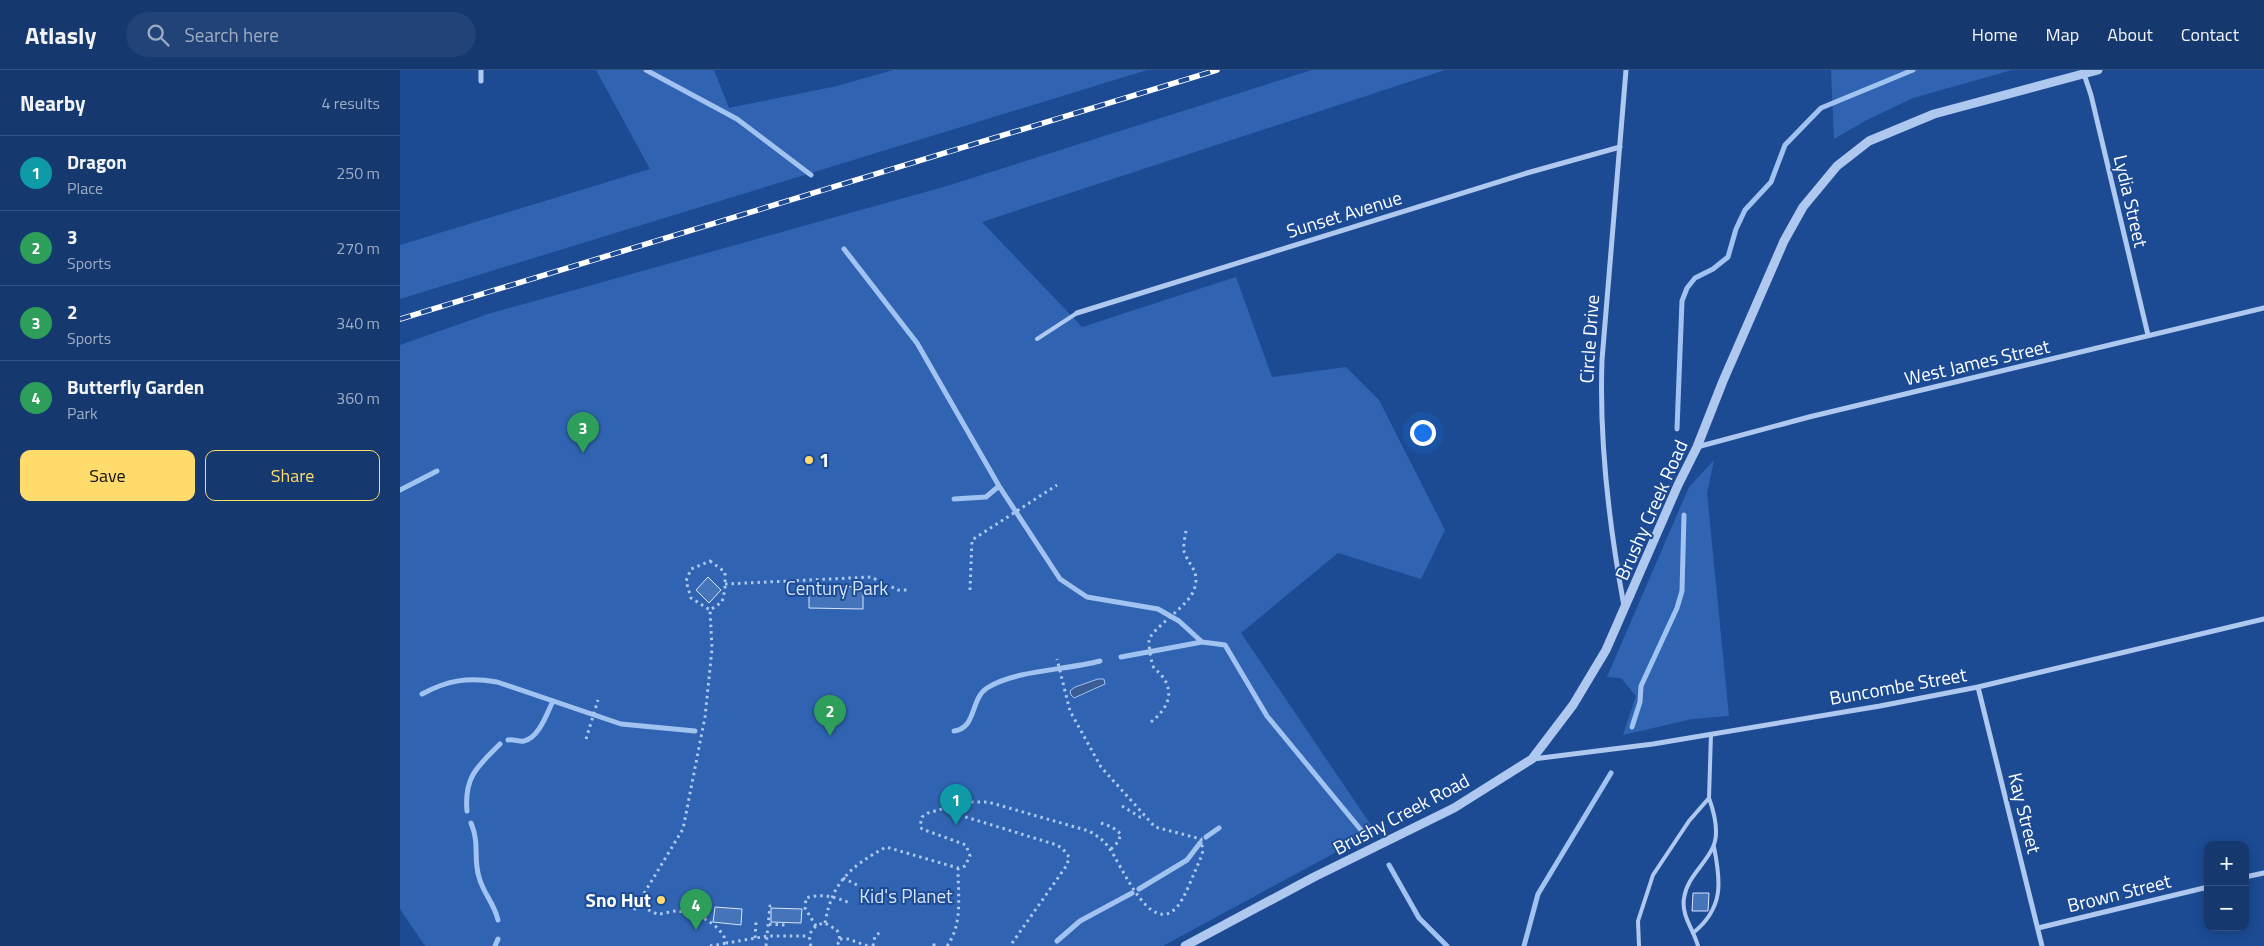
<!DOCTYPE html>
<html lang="en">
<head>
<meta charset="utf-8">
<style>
	body { margin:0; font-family:"Titillium Web",sans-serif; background:#224377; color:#f1f3f6 }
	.controls { position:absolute; right:15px; bottom:15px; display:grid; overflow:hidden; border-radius:10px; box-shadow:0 2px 12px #0003 }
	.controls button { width:45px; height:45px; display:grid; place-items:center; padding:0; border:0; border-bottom:1px solid #345282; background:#15386f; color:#f1f3f6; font:25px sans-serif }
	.you { position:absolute; left:1022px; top:362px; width:18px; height:18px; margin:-12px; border:4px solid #fff; border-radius:50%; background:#1a73e8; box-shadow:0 0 0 8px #1a73e833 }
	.badge { display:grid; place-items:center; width:32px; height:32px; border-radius:50%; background:#ffdb6c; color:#fff; font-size:16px; font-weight:700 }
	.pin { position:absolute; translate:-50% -41px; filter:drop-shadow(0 1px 2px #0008) }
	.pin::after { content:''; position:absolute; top:26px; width:18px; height:15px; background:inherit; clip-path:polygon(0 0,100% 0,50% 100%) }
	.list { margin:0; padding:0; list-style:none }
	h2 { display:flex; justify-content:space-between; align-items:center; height:65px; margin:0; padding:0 20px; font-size:21px }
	h2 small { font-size:16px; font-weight:400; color:#9dacc3 }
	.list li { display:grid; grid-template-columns:32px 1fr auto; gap:15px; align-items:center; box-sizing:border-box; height:75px; padding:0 20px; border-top:1px solid #345282 }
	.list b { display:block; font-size:19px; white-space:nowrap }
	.list p { margin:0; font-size:16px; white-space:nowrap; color:#9dacc3 }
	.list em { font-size:16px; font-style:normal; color:#9dacc3 }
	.actions { display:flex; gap:10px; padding:15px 20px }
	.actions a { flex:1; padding:11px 0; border:1px solid #ffdb6c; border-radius:10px; text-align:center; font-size:18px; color:#ffdb6c }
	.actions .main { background:#ffdb6c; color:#111 }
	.icon { flex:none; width:28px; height:28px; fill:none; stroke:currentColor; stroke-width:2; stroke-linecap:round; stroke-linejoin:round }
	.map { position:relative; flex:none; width:1864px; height:876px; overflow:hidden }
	header { display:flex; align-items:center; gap:30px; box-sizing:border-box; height:70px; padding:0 25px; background:#15386f; border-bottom:1px solid #345282 }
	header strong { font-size:24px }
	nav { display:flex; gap:28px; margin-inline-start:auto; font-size:18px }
	.search { width:350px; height:45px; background:#224377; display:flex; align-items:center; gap:12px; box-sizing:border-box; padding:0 18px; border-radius:28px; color:#9dacc3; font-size:19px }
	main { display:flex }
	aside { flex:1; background:#15386f }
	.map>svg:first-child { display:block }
	.green { fill:#3064b2 }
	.water { fill:#3b5c92; stroke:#a1c3f1 }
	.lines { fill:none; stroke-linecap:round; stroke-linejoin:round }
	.stream { stroke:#a1c3f1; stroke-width:5 }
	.building { fill:#4574ba; stroke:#d5e4fa }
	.path { stroke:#aec8ef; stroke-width:3; stroke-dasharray:2.5 4; stroke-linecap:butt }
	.service { stroke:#aec8ef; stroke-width:4 }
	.minor { stroke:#aec8ef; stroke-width:5 }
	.tertiary { stroke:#aec8ef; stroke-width:9 }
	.rail-casing { stroke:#fff; stroke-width:5.5 }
	.rail { stroke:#1c4b94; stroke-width:4; stroke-dasharray:11; stroke-linecap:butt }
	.poi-dot { fill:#ffdb6c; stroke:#1c4b94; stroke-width:2 }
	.labels { text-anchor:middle; stroke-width:4; stroke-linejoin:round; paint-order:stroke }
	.street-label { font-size:19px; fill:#fff; stroke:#1c4b94 }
	.poi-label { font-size:19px; font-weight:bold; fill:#fff; stroke:#1c4b94; text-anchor:start }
	.park-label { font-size:19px; fill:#d5e4fa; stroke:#1c4b94 }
</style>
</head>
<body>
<header>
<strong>Atlasly</strong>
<div class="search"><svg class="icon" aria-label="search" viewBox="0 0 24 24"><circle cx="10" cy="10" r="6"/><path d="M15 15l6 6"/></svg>Search here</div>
<nav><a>Home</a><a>Map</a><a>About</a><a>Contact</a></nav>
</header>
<main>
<aside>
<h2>Nearby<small>4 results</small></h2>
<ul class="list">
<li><span class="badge" style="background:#0f9aa8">1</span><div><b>Dragon</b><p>Place</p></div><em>250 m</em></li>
<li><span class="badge" style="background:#2e9e5b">2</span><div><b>3</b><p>Sports</p></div><em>270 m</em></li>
<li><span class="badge" style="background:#2e9e5b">3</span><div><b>2</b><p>Sports</p></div><em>340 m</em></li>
<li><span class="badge" style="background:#2e9e5b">4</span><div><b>Butterfly Garden</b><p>Park</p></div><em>360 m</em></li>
</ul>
<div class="actions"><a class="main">Save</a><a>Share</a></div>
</aside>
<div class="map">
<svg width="1864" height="876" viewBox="0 0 1864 876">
	<rect width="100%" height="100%" fill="#1c4b94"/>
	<path class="green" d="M196 0H314L329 38 437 16 493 0H747L0 229V175L250 99Z
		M912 0H1045L582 152 682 257 836 207 872 307 946 297 979 330 1045 460 1021 509 938 483 841 563 975 761 763 876H25L0 839V275L88 244 547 116Z
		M1431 0H1612L1513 28 1465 51 1434 69Z
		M1314 390 1307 423 1329 646 1292 649 1223 665 1236 626 1221 608 1207 607 1289 417Z"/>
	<path class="water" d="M698 609H704L705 614 674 628 671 625 670 621 675 617Z"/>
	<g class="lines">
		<path class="stream" d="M246 0 337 49 411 105
			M444 179 517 273 599 416 660 509 687 527 758 539 779 551 802 572 825 575 867 646 961 760
			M1277 359 1282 231 1287 218 1295 208 1313 199 1328 187 1336 159 1345 140 1371 112 1385 75 1421 38 1513 0
			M0 420 37 401
			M554 429 586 427 599 416
			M721 587 802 572
			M22 624C48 610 68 607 97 612L221 654 295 661
			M1232 657 1240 632 1241 616 1277 538 1282 521 1284 445
			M554 661C577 658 570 629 587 618 615 600 667 600 700 591
			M108 670C114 669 119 672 124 671 139 668 147 643 153 631
			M67 741C64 707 77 697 100 674
			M71 753C80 774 73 788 79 807 83 823 94 833 98 850
			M806 767 819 758
			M989 795 1019 848 1047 876
			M739 819 787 790 800 773
			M657 871 680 851 732 823
			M95 876 98 869
			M1124 876 1138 824 1211 703"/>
	</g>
	<path class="building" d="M308 507 321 520 309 533 296 520Z
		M409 516 463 517V539L409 538Z
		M1293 823H1309L1308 841H1292Z
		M315 837 342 839 341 855 313 852Z
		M371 838 402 839 401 853 371 852Z"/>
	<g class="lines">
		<path class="path" d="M310 491 325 502V519L322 532 310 540 291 528 286 511 291 499Z
			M325 514 471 507 498 520H508
			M570 520 572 470 657 415
			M751 652C766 640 776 624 762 606 760 603 757 601 754 598 751 593 749 578 749 571 749 560 787 538 794 520 800 502 791 498 785 484 782 478 785 468 786 461
			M186 669 198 630
			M722 736 740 747H745
			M549 737 556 744 657 775 663 779 669 787 667 795 610 876
			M701 753 712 757 721 764 718 772 711 779
			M443 808 457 815
			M237 833C243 836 252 843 258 844 264 844 271 841 277 841 296 842 320 853 327 873L368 866H409
			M234 840 283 759 305 647 312 579 310 540
			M425 853C432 812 451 796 486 777L558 798 565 796 570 786 566 775 522 759 520 756 522 747 528 743 566 732H588L689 761C697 766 704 770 709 778 721 793 749 866 776 838 785 829 794 802 800 790L803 781 801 769 755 757 701 697 670 641 657 589
			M369 854 385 855V853
			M416 856 405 838 406 828C423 823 435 827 450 833
			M355 868 356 851
			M440 869H448L468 876
			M310 876 327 873
			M366 876 370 836H371
			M411 876C407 864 412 855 425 853L437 860 440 869 437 876
			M473 876 475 866 482 861
			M534 876V872
			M547 876C563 854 558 825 558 798"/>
		<path class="service" d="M637 269 677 243
			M1293 863C1324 838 1321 812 1314 777
			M1239 876 1238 851 1253 805 1289 751 1309 728 1311 664
			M1298 876C1294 860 1281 846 1284 828 1287 807 1305 795 1313 777 1320 762 1314 742 1309 728"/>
		<path class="minor" d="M1684 4 1691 25 1748 265
			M81 11V0
			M677 243 1127 103 1220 77
			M1297 377 1409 347 1864 238
			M1224 536C1209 455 1199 373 1202 290L1226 0
			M1578 617 1642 876
			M1133 689 1253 674 1480 636 1578 617 1864 549
			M1845 807 1864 803
			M1638 858 1808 817"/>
		<path class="tertiary" d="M785 876 914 807 1054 738 1132 689 1173 635 1206 580 1278 415 1297 377 1323 311 1384 171 1403 137 1437 96 1469 71 1534 44 1698 0"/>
		<defs>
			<path id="rail" d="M0 249 817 0"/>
		</defs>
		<use href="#rail" class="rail-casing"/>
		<use href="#rail" class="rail"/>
	</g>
	<g class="poi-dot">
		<circle cx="409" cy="390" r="5"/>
		<circle cx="261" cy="830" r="5"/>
	</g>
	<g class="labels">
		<g class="street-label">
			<text transform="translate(1731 131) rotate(77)" y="7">Lydia Street</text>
			<text transform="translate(944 144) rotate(-17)" y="7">Sunset Avenue</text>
			<text transform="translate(1189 269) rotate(-86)" y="7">Circle Drive</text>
			<text transform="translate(1577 292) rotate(-13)" y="7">West James Street</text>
			<text transform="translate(1251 440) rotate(-66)" y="7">Brushy Creek Road</text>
			<text transform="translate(1498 616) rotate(-10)" y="7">Buncombe Street</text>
			<text transform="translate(1625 743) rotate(76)" y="7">Kay Street</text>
			<text transform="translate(1001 744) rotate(-28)" y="7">Brushy Creek Road</text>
			<text transform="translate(1719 823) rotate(-14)" y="7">Brown Street</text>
		</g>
		<g class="poi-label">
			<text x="419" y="397">1</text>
			<text x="251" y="837" text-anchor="end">Sno Hut</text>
		</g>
		<g class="park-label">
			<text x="437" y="525">Century Park</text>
			<text x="506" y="833">Kid's Planet</text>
		</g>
	</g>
</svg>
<div class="controls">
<button>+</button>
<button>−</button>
</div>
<div class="you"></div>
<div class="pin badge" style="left:556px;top:755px;background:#0f9aa8">1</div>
<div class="pin badge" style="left:430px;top:666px;background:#2e9e5b">2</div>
<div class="pin badge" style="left:183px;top:383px;background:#2e9e5b">3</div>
<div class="pin badge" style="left:296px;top:860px;background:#2e9e5b">4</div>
</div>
</main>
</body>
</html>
